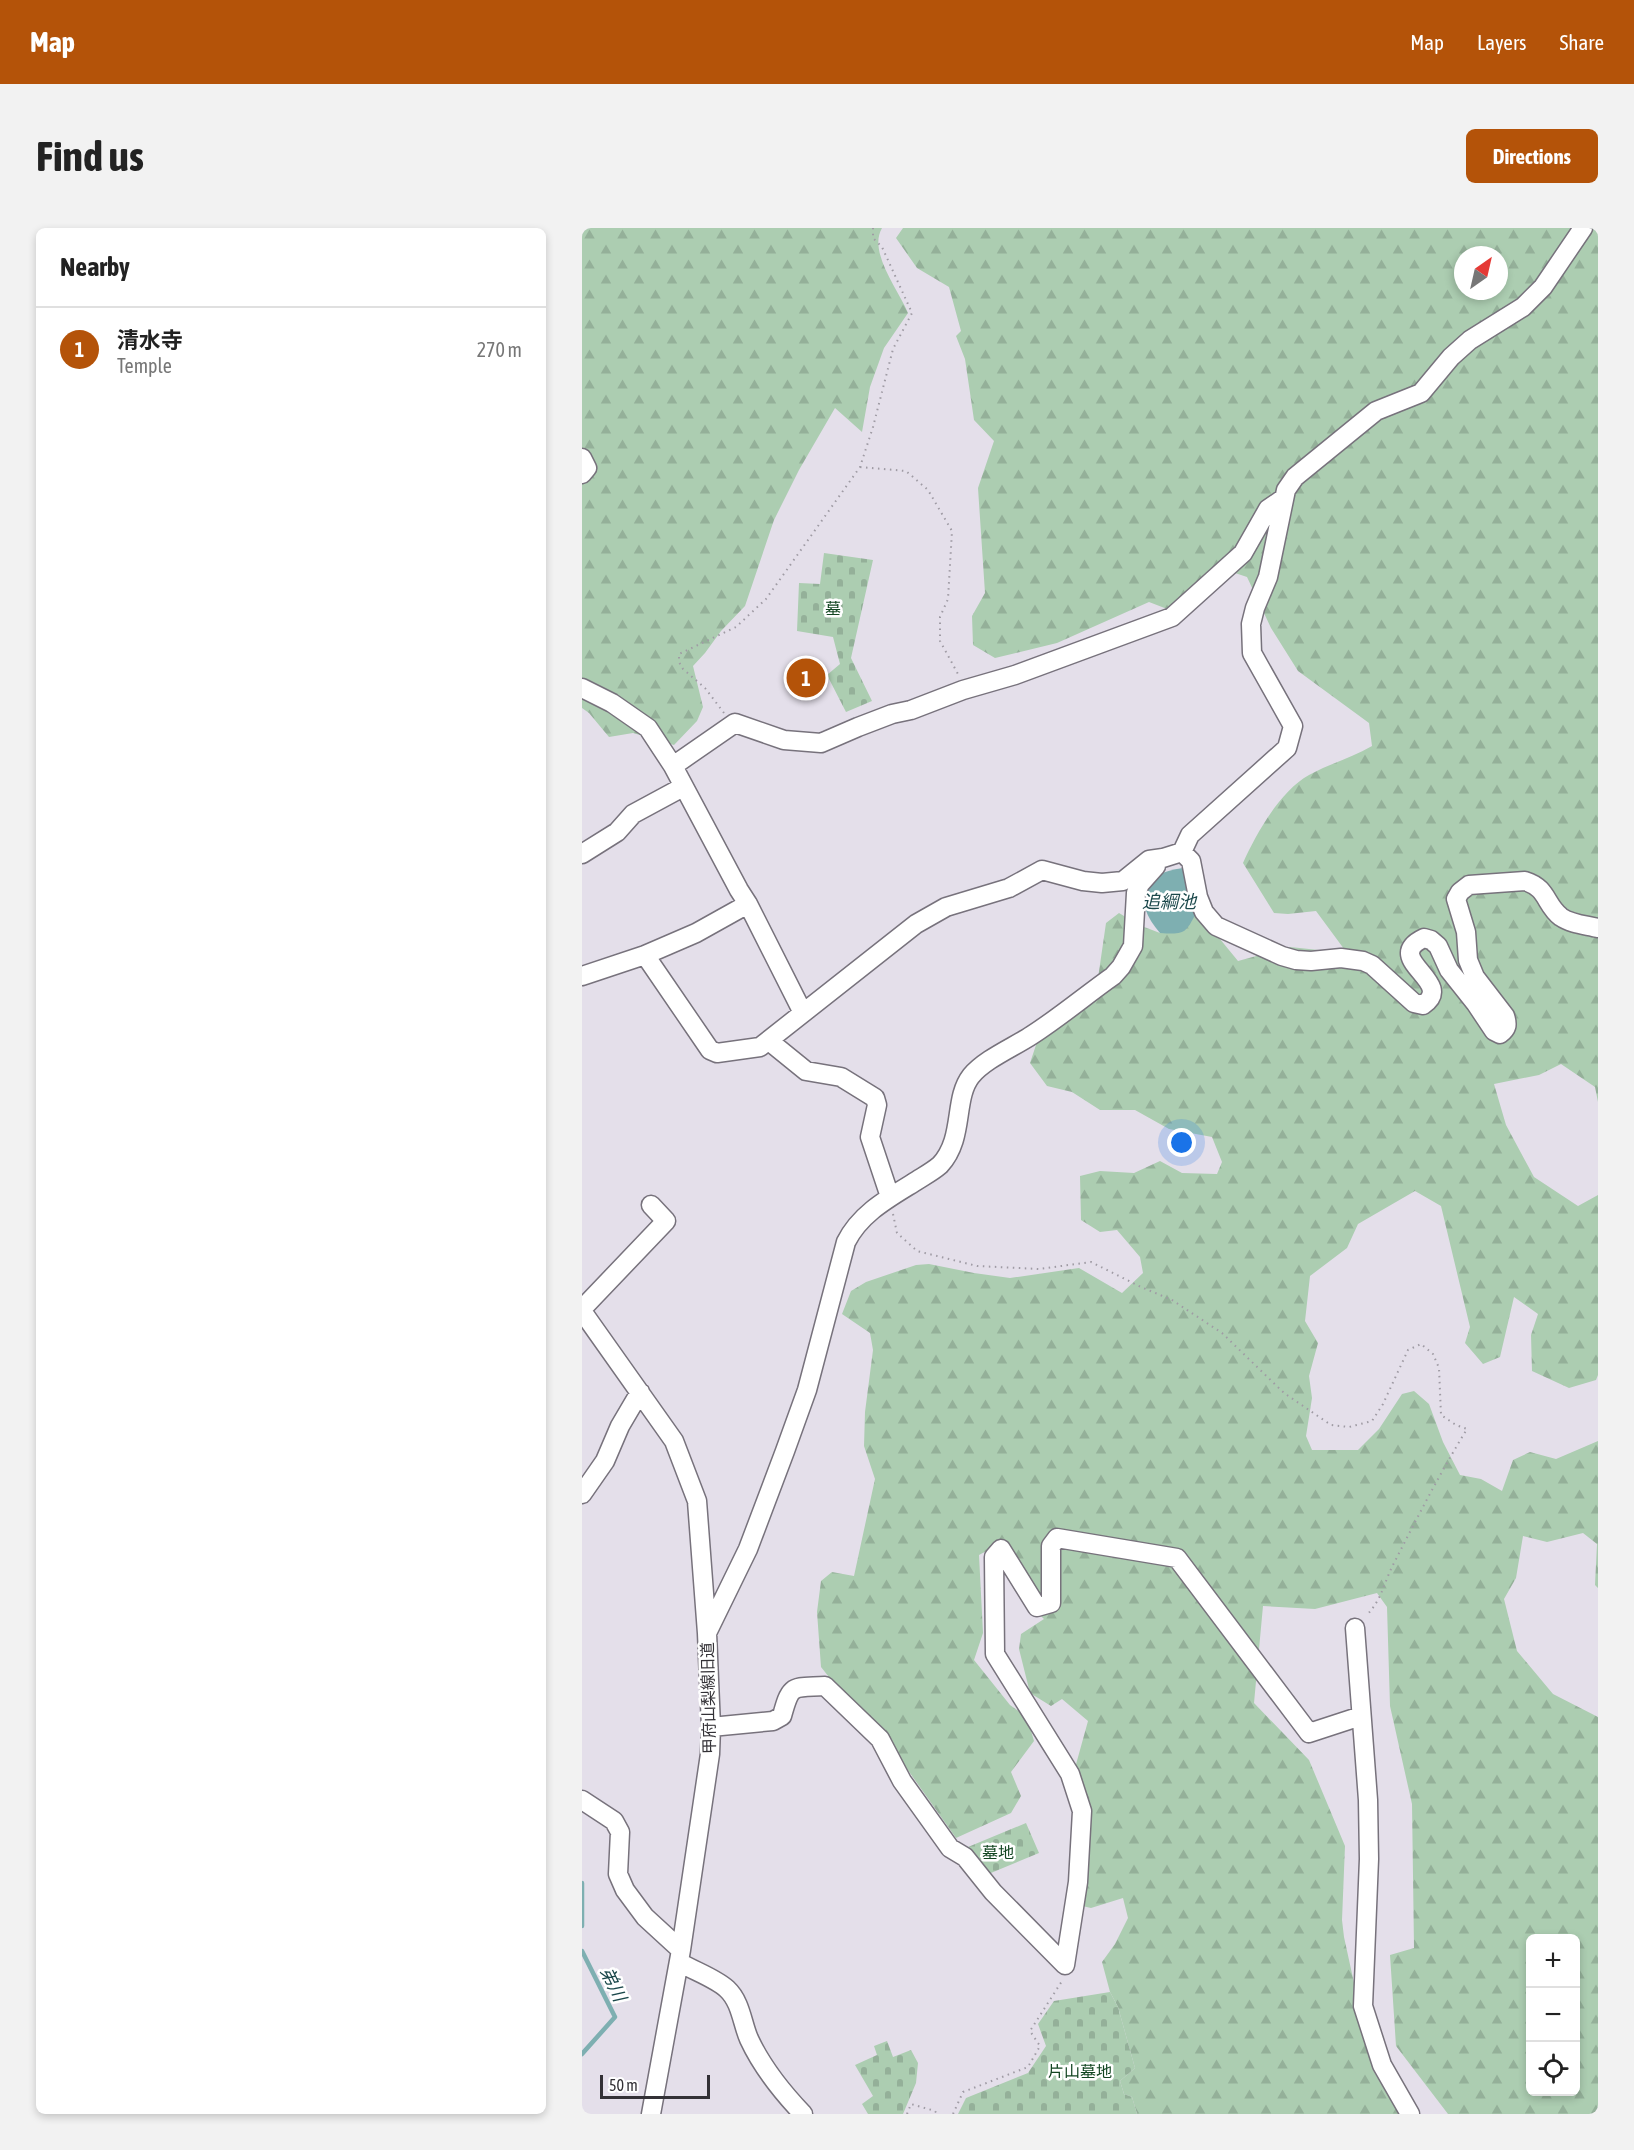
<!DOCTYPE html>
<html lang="en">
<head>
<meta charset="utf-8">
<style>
	body { margin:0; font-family:"Asap Condensed","Noto Sans JP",sans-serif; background:#f2f2f2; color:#222 }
	.controls { position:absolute; right:18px; bottom:18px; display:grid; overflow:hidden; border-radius:9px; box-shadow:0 3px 9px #0003 }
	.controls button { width:54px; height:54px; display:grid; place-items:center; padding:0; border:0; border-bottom:2px solid #e0e0e0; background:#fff; color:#222; font:30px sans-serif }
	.compass { position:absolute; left:872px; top:18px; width:54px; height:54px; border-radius:50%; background:#fff; box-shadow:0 3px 9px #0003; rotate:34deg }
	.scale { position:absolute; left:18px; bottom:15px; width:110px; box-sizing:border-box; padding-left:6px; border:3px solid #333136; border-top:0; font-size:16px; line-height:21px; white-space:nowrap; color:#333136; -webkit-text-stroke:4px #fff; paint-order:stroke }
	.you { position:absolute; left:600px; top:915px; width:21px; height:21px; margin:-15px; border:4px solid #fff; border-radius:50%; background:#1a73e8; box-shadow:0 0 0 9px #1a73e833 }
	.badge { display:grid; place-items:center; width:39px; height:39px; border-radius:50%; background:#b45309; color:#fff; font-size:20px; font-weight:700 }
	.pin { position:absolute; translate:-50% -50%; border:3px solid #fff; box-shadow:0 2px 6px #0006 }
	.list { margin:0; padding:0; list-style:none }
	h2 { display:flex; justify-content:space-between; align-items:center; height:78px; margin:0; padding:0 24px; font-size:26px }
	h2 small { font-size:20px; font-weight:400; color:#767676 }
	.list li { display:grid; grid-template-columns:39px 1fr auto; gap:18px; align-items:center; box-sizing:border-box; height:84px; padding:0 24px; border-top:2px solid #e0e0e0 }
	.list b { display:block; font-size:22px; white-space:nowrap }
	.list p { margin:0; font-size:20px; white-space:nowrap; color:#767676 }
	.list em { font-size:20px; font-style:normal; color:#767676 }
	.icon { flex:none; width:33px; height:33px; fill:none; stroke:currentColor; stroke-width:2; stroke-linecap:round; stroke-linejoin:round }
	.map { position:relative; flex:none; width:1016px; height:1886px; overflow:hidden; border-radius:9px }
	header { display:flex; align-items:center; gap:36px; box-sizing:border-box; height:84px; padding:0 30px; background:#b45309; color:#fff }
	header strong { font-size:28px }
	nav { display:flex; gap:33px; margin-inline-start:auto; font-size:21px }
	.intro { display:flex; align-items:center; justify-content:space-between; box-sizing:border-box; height:144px; padding:0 36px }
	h1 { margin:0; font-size:42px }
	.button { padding:15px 27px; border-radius:9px; background:#b45309; color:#fff; font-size:21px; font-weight:700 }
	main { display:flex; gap:36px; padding:0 36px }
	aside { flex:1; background:#fff; border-radius:9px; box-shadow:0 3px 9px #0003 }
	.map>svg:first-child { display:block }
	.forest { fill:url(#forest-firs); fill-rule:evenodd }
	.cemetery { fill:url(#cemetery-stones) }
	.water { fill:#7eafb1 }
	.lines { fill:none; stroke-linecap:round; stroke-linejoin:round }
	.stream { stroke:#7eafb1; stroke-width:4.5 }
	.minor-casing { stroke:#77727c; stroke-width:21 }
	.path { stroke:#9f9ba4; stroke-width:2; stroke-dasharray:1.5 4.5; stroke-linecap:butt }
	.minor { stroke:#fff; stroke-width:18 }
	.labels { text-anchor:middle; stroke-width:5; stroke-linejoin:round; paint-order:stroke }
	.park-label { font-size:16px; fill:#124521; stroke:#fff }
	.street-label { font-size:16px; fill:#333136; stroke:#fff }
	.water-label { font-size:18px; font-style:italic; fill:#1b484b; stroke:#fff }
</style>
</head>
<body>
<header>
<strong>Map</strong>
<nav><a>Map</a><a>Layers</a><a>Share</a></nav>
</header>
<div class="intro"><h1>Find us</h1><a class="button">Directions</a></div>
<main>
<aside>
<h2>Nearby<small></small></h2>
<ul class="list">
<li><span class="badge">1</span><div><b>清水寺</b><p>Temple</p></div><em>270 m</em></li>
</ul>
</aside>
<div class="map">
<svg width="1016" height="1886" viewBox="0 0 1016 1886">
	<defs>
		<pattern id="forest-firs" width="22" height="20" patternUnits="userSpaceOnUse" patternTransform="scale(1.5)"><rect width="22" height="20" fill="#accdb1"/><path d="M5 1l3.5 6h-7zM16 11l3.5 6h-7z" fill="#94b099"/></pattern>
		<pattern id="cemetery-stones" width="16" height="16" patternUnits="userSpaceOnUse" patternTransform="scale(1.5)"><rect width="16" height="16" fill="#accdb1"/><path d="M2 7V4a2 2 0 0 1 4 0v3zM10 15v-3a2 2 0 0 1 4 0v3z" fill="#94b099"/></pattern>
	</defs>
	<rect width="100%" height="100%" fill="#e4dfea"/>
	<path class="forest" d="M0 0H300C286 24 316 61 326 85L302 120 288 159 280 204 253 180 217 242 192 292 163 378 139 403 123 425 111 438 121 479 115 493 92 517 51 505 27 509 7 485 0 480Z
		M321 0H1016V874L1013 859 979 836 957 847 912 856 924 897 952 949 996 978 1016 967V1147L1014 1152 987 1160 950 1143 949 1107 956 1086 932 1069 918 1129 901 1136 883 1115 888 1099 859 978 833 963 776 996 765 1020 728 1048 723 1093 736 1115 727 1148 730 1170 724 1208 730 1222H776L797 1201 820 1166 832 1163 847 1176 861 1214 878 1247 899 1251 920 1263 931 1232 948 1224 974 1231 1016 1213V1360L1013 1357 1015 1316 1001 1305 965 1314 941 1308 934 1350 922 1371 935 1423 971 1466 1016 1489V1886H866L814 1818 808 1727 832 1720 830 1576 808 1478 805 1379 795 1365 733 1381 681 1378 672 1475 727 1532 763 1618 760 1692 762 1709 791 1842 817 1886H555L550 1869 542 1866 538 1853 553 1840 536 1779 528 1764 520 1734 533 1716 546 1690 541 1670 509 1680 496 1677 493 1540 506 1493 480 1471 469 1478 448 1465 437 1421 439 1406 462 1391 433 1363 410 1320 397 1327 401 1405 392 1432 428 1477 445 1489 452 1513 429 1544 439 1568 429 1585 374 1610 301 1507 266 1473 239 1439 235 1384 239 1353 250 1344 272 1348 293 1251 282 1218 283 1184 291 1122 288 1105 260 1086 269 1063 284 1054 334 1037 347 1036 392 1045 428 1050 497 1040 540 1065 561 1045 558 1029 535 1002 518 1004 499 992 498 948 518 943 552 945 578 933 600 945 635 946 640 934 630 909 587 901 553 882H518L490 864 465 858 448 835 457 808 514 764 524 695 537 685 557 697 578 705 615 683 656 733 708 719 765 725 734 683 706 686 692 685 661 635C674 606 698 563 727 547 747 536 769 530 790 518L787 495 716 443 689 400 665 349 635 339 593 384 567 374 475 415 413 430 391 417 390 388 403 365 396 260 412 213 392 192 383 131 374 108 379 103 367 59 335 40 314 10ZM881 27H917V63H881ZM948 1710H993V1864H948Z"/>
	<path class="cemetery" d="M242 325 291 332 269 430 290 473 264 484 245 447 258 436 251 409 215 403 217 355 238 356Z
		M444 1595 457 1625 404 1647 390 1631 386 1619Z
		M528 1764 536 1779 553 1840 538 1853 542 1866 550 1869 555 1886H376L384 1870 446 1845 464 1818 456 1796 472 1773Z
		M305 1813 311 1829 329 1822 336 1835 334 1855 321 1886H286L280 1876 291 1868 273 1837 295 1827 292 1818Z"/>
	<path class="water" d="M601 640 615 683C604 705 603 707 578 705 550 673 558 645 601 640Z"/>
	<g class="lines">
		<path class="stream" d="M0 1655V1698
			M0 1723 33 1789 0 1826"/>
		<defs>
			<path id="minor" d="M0 230 5 240 0 246
				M0 460 30 475 66 500 91 538
				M600 624 609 633 616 669 622 684 634 698 700 728 714 732 729 733 759 730 781 733 790 737 832 775 841 777C875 754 798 731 842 710L849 712 856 718 867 742 894 776 912 803 918 806C925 801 926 797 923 788L893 749 886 732 884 704 874 671 878 664 887 657 943 653C966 660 963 677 979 689 989 696 1004 697 1016 700
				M0 626 35 604 51 586 101 559
				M63 727 128 822 135 825 178 819 334 696 364 679 427 660 460 642 501 653 520 655 541 653 567 632 581 630 600 624 608 607 705 520 711 498 670 425 669 396 673 380 686 349 704 262 713 249 794 183 839 165 869 129 888 112 941 79 961 59 1001 0
				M0 748 63 727 114 705 166 676
				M221 785 166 676 157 662 91 538 153 495 202 512 239 515 276 499 310 486 329 482 381 462 433 447 590 389 661 325 686 281 702 270
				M187 813 224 843 259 849 293 870 295 877 288 909 308 969
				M0 1081 84 993 69 977
				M0 1083 92 1213 115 1273 125 1405 129 1499 128 1526 99 1722 69 1886
				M0 1266 23 1233 38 1198 58 1164
				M773 1400 786 1572 787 1631 781 1778 800 1837 828 1886
				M125 1405 166 1321 203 1223 225 1162 264 1014C278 986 305 971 331 955 340 949 350 944 358 937 383 910 371 871 389 848 403 831 432 819 450 807 478 789 504 767 531 748L539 739 551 718 554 665 558 656 574 638
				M129 1499 191 1493 200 1488C209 1455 210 1460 243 1458L298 1511 320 1553 368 1620 383 1629 411 1664 483 1737 496 1654 500 1583 488 1546 413 1426 412 1329 419 1321 455 1379 469 1375V1318L475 1310 595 1330 727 1505 779 1488
				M0 1572 32 1593 38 1604 36 1646 43 1662 63 1689 99 1722
				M97 1734C112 1743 133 1750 145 1761 159 1774 160 1795 167 1811 180 1839 200 1864 221 1886"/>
		</defs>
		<use href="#minor" class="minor-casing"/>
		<path class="path" d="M278 239 324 243 346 262 370 303 366 371 358 389V413L376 446
			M142 485 123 460 101 441 97 434V426L154 399 184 371 278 239 291 199 311 121 330 85 300 19 291 10V0
			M311 986 315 1005 335 1023 395 1038 457 1041 509 1034 559 1059 590 1072 640 1105 702 1165 749 1197 767 1199 790 1193 801 1176 826 1122 839 1116 851 1126 857 1140 859 1187 874 1197 885 1201C858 1245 835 1290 812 1335 801 1356 801 1370 784 1388
			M325 1886 329 1876 353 1883 355 1886
			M371 1886 381 1864 446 1839 458 1818 448 1803 480 1753"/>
		<use href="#minor" class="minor"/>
	</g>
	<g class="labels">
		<g class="park-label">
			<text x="251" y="386">墓</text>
			<text x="416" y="1630">墓地</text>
			<text x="498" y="1849">片山墓地</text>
		</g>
		<g class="street-label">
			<text transform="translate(126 1470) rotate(-91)" y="6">甲府山梨線旧道</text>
		</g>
		<g class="water-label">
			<text x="587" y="680">追綱池</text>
			<text transform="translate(31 1756) rotate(64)" y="6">弟川</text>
		</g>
	</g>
</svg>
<div class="controls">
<button>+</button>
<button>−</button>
<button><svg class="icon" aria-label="locate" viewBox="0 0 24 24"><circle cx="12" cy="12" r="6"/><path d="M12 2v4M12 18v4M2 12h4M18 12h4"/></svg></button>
</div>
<svg class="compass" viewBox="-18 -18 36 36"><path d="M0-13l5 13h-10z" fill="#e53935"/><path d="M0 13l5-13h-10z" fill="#767676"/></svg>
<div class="scale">50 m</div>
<div class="you"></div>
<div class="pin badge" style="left:224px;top:450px">1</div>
</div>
</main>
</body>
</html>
